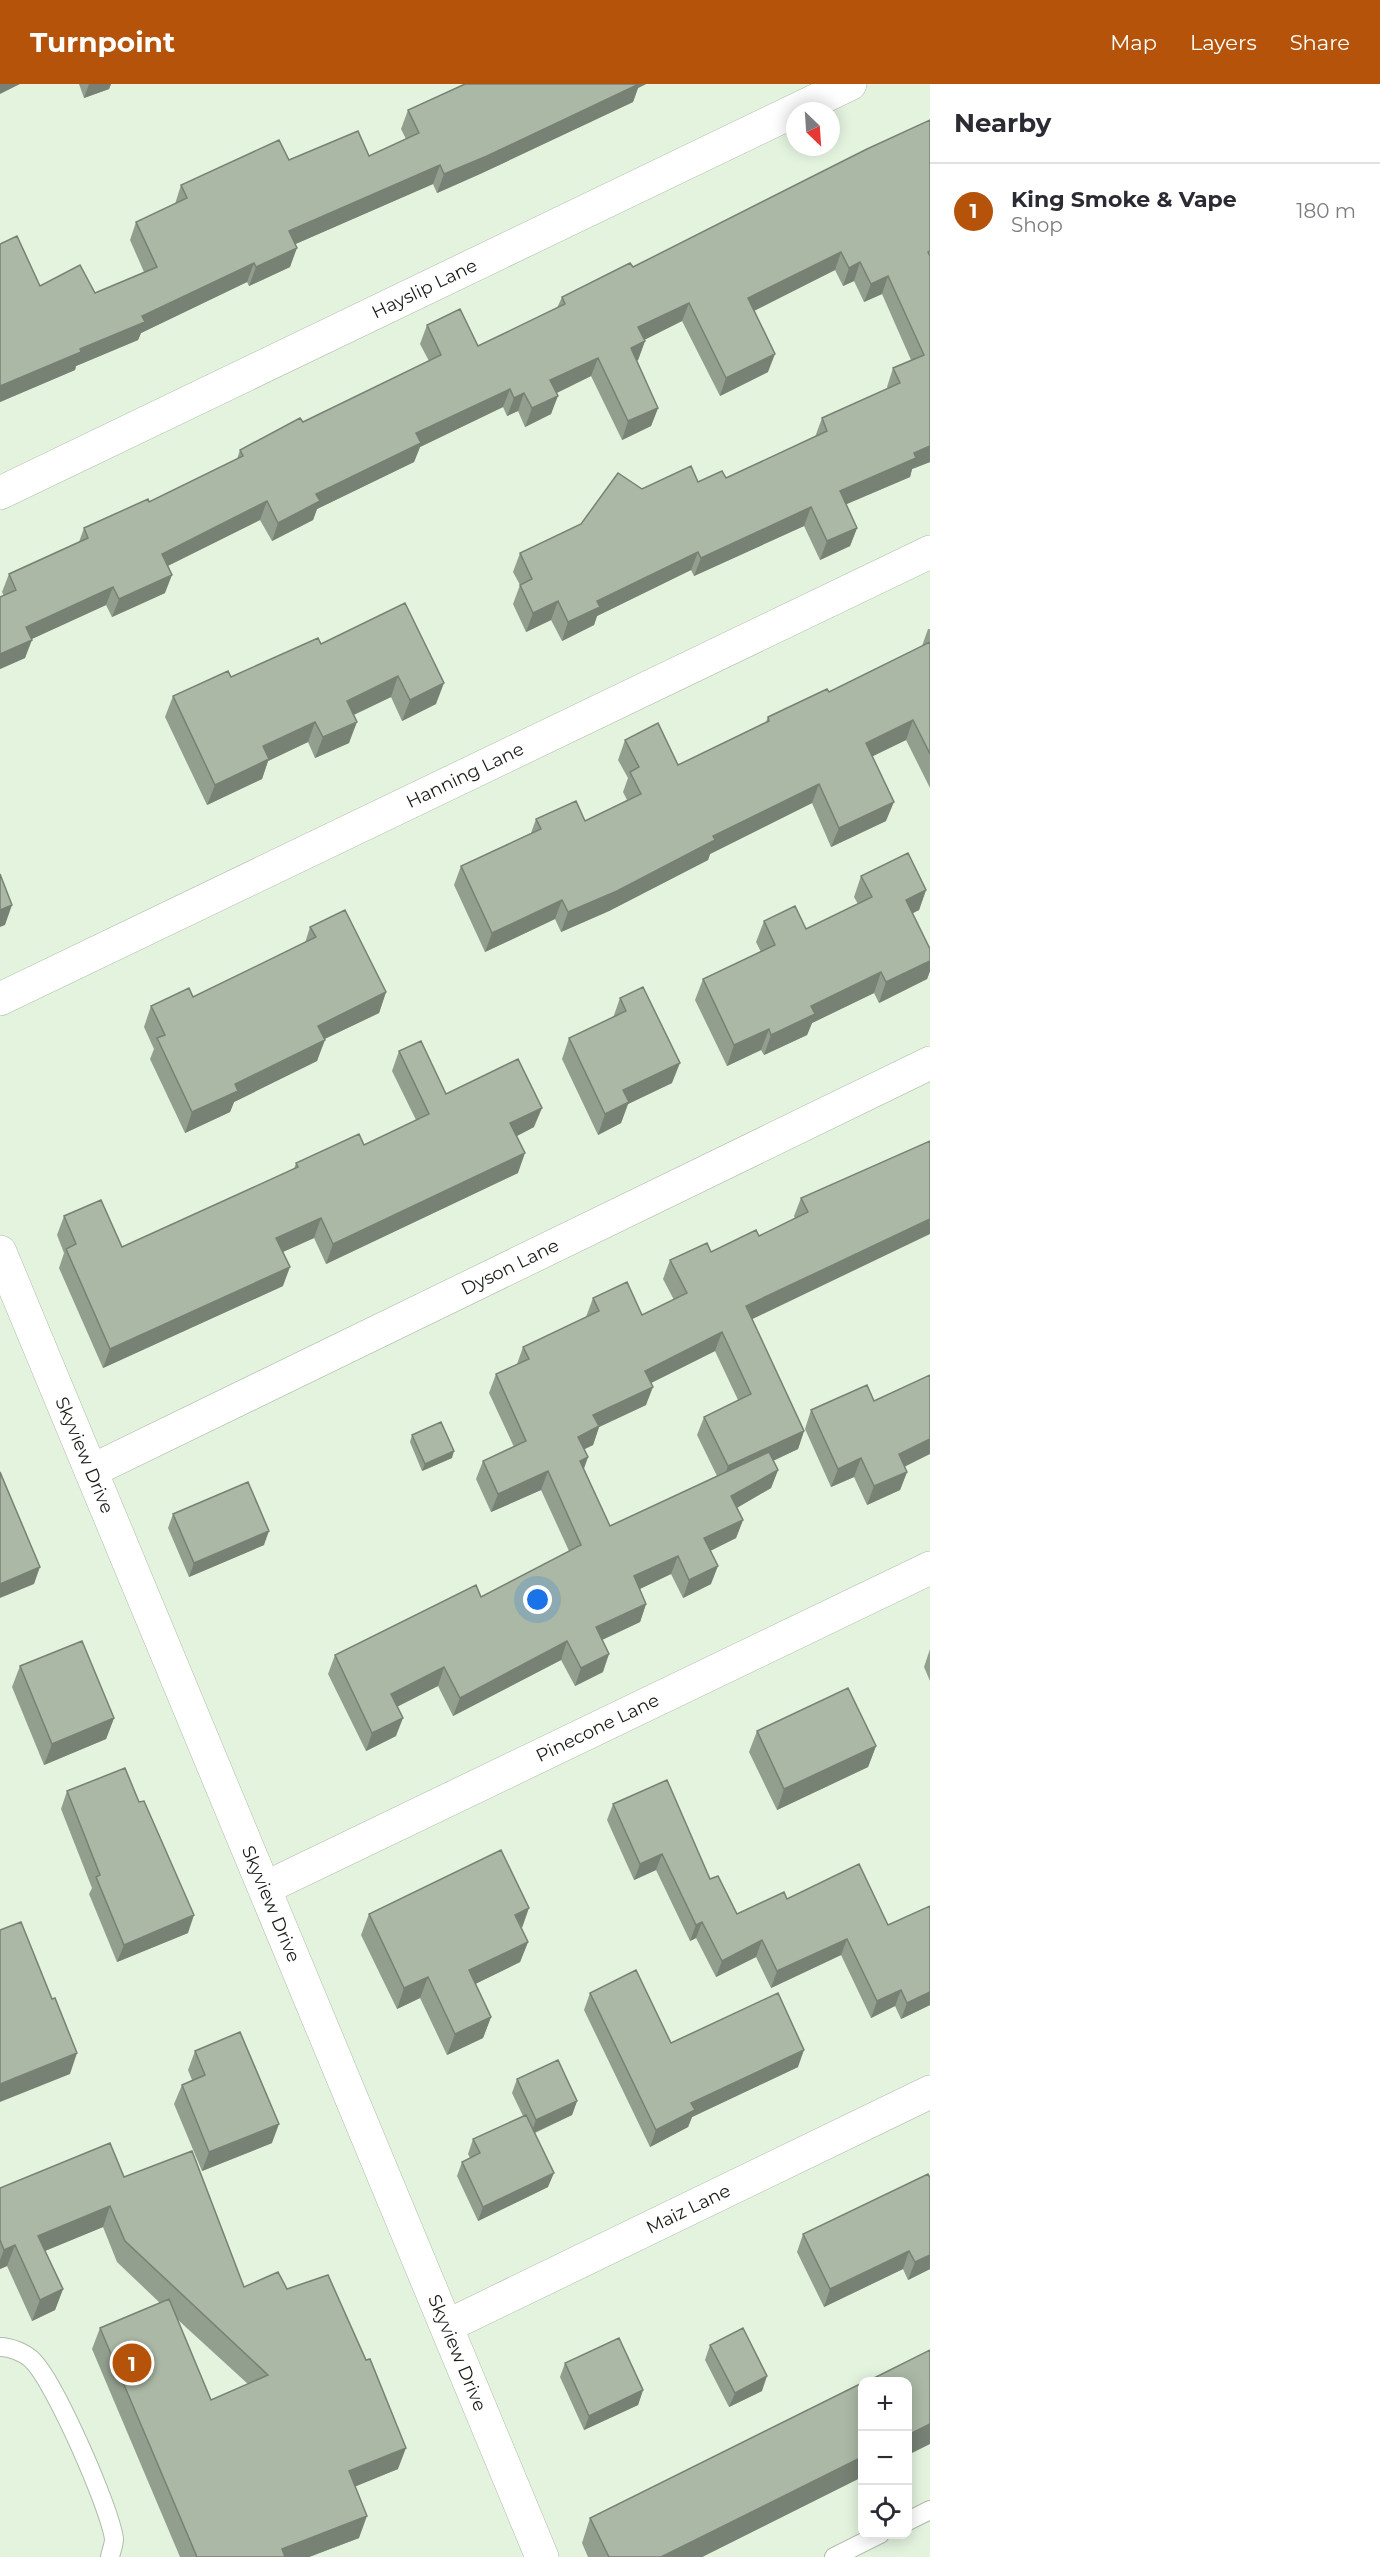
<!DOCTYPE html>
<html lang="en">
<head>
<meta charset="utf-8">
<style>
	body { margin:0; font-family:Montserrat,sans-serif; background:#f7f7f7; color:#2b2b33 }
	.controls { position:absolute; right:18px; bottom:18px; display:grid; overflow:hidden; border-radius:12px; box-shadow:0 3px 15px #0003 }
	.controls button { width:54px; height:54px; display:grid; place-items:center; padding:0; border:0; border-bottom:2px solid #e1e1e2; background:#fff; color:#2b2b33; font:30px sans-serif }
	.compass { position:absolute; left:786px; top:18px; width:54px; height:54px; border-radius:50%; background:#fff; box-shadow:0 3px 15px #0003; rotate:155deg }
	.you { position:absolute; left:538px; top:1516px; width:21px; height:21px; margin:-15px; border:4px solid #fff; border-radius:50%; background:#1a73e8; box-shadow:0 0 0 9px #1a73e833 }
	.badge { display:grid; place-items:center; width:39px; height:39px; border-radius:50%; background:#b45309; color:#fff; font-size:20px; font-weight:700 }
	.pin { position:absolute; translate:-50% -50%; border:3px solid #fff; box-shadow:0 2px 6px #0006 }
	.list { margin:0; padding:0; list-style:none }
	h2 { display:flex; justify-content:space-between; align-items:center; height:78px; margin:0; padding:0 24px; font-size:26px }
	h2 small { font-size:20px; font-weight:400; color:#7c7c81 }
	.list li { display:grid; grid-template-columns:39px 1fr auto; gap:18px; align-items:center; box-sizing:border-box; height:96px; padding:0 24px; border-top:2px solid #e1e1e2 }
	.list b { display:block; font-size:22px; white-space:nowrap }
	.list p { margin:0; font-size:20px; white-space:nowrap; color:#7c7c81 }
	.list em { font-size:20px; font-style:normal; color:#7c7c81 }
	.icon { flex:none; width:33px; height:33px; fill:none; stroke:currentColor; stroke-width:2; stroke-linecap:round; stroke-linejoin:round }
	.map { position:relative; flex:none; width:930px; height:2473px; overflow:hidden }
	header { display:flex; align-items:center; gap:36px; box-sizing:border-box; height:84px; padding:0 30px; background:#b45309; color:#fff }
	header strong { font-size:28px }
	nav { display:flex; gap:33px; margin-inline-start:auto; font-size:21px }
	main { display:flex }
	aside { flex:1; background:#fff }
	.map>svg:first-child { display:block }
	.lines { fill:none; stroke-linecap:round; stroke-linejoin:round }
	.service-casing { stroke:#aebda9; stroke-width:20 }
	.minor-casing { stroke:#aebda9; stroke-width:34 }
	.service { stroke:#fff; stroke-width:18 }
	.minor { stroke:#fff; stroke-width:33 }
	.wall { fill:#929e8e; fill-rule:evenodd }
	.shaded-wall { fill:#778174 }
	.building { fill:#aab8a5; stroke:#778174; stroke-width:1.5 }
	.labels { text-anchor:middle; stroke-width:5; stroke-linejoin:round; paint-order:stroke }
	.street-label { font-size:18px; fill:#171c15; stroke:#e3f3de }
</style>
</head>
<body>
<header>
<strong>Turnpoint</strong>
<nav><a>Map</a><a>Layers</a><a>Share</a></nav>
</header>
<main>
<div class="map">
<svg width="930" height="2473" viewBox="0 0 930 2473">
	<rect width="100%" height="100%" fill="#e3f3de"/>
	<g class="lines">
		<defs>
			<path id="service" d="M0 2263C10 2263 26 2269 33 2277 55 2299 110 2424 114 2455 114 2461 111 2467 110 2473
				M908 2437 930 2426
				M834 2473 880 2450"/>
			<g id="minor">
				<path id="s1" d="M0 409 850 0"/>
				<path id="s2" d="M0 915 930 468"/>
				<path id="s3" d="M0 1168 542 2473"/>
				<path id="s4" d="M91 1387 930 979"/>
				<path id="s5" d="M265 1804 930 1484"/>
				<path id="s6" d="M447 2242 930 2008"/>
			</g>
		</defs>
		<use href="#service" class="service-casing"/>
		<use href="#minor" class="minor-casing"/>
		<use href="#service" class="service"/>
		<use href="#minor" class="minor"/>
	</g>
	<path class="wall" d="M79 0H111L109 5 84 14Z
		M465 0H646L638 4 633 18 480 90 437 109 433 100 295 160 290 183 249 202 247 198 141 249 138 256 76 282 75 286 0 318V160L40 202 95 209 144 188 130 156 136 138 175 120 181 101 289 76 369 72 406 55 401 45 408 26Z
		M930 36V378L912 385 910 393 846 420 857 444 850 462 820 476 804 442 694 492 691 486 597 532 594 541 562 557 551 536 526 548 513 520 520 501 513 488 520 469 581 440 642 405 726 394 815 353 822 334 888 305 887 303 893 284 911 276 882 210 864 218 854 197 843 202 835 186 754 226 768 288 720 312 682 237 644 256 645 257 638 276 636 277 658 324 651 342 622 356 591 292 557 309 551 330 525 343 518 327 507 332 503 323 420 363 414 378 317 425 313 436 272 457 260 436 168 482 165 509 112 533 106 521 31 555 25 574 0 585V513L4 512 2 508 9 490 79 458 84 444 149 418 237 375 240 366 303 338 429 277 420 260 427 241 478 262 557 224 562 213 633 183Z
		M405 519 436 620 402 637 391 613 354 631 349 659 315 674 308 658 268 677 262 695 207 721 165 633 173 612 231 593 321 560Z
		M928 545H930V704L906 656 872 672 886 737 831 763 812 719 710 770 708 776 609 827 561 848 555 835 485 868 454 801 461 782 531 749 536 735 585 737 627 716 623 708 628 694 618 676 625 656 678 681 766 638 768 633 829 608 922 562Z
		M861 792 926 806 919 826 912 829 930 865V887L927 895 879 919 874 909 812 939 807 951 764 971 761 966 727 982 695 916 703 895 761 868 756 858 764 837 806 845 858 820 854 813Z
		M310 843 386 908 379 929 324 955 317 977 234 1018 230 1028 185 1049 150 975 154 965 144 943 151 922 193 913 305 859Z
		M620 914 672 999 628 1020 621 1039 598 1051 562 975 569 954 613 934Z
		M399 967 446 1010 534 1043 517 1052 518 1089 326 1180 314 1154 283 1168V1202L103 1284 59 1184 64 1169 57 1151 64 1132 122 1163 294 1085 296 1079 364 1061 416 1036 392 987Z
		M930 1057 752 1235 804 1347 798 1365 773 1377 778 1386 771 1404 737 1424 743 1436 736 1454 710 1467 711 1500 683 1514 671 1490 640 1505 646 1520 640 1538 602 1556 603 1588 575 1602 561 1576 453 1632 438 1602 397 1622 396 1652 366 1667 328 1590 335 1571 481 1513 569 1467 541 1406 491 1428 476 1395 483 1377 514 1363 489 1309 496 1290 517 1280 523 1263 586 1233 593 1214 642 1231 674 1216 663 1195 670 1176 711 1168 759 1152 795 1135 794 1132 801 1114ZM715 1267 738 1316 704 1333 697 1351 717 1392 610 1442 584 1385 588 1373 584 1365 593 1361 599 1343 646 1321 651 1299Z
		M874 1317 907 1388 900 1406 867 1421 854 1393 831 1403 805 1345 811 1326Z
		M412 1351 452 1374 422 1387 410 1358Z
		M173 1430 264 1461 189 1493 168 1444Z
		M930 1565V1597L924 1583Z
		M20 1582 114 1634 106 1655 44 1681 12 1603Z
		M757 1647 876 1662 868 1683 777 1726 749 1668Z
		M67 1707 139 1718 188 1849 117 1878 89 1810 92 1804 61 1725Z
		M613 1720 710 1795 737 1830 787 1815 888 1841 930 1921 901 1935 895 1922 871 1934 841 1871 771 1904 756 1873 716 1893 696 1854 690 1857 656 1786 634 1796 607 1736Z
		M369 1830 522 1845 528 1858 520 1878 475 1900 491 1933 483 1954 447 1971 420 1914 397 1925 361 1851Z
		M590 1909 671 1959 798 1983 692 2033 688 2043 650 2063 584 1926Z
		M195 1967 272 2059 202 2087 174 2020 182 2001 192 1996 188 1986Z
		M517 1995 577 2017 572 2031 535 2049 548 2103 478 2137 457 2092 462 2078 470 2074 468 2070 473 2055 523 2032 512 2009Z
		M124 2093 244 2203 287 2205 398 2385 355 2402 359 2454 309 2473H180L92 2265 100 2244 160 2219 117 2178 103 2143 45 2167 63 2205 55 2226 32 2237 7 2182 0 2185V2104ZM176 2234 190 2247 248 2300 211 2316Z
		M930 2094V2185L908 2196 903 2185 824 2223 797 2168 803 2150Z
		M710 2261 762 2307 729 2323 705 2276Z
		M565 2279 643 2306 638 2321 584 2346 560 2293Z
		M862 2393 702 2473H588L582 2459 590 2434Z"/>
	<path class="shaded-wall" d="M0 0H20L0 10Z
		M89 0H111L109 5 84 14Z
		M631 0H646L638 4 633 18 480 90 437 109 444 90Z
		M440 81 433 100 282 166 289 147Z
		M297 164 290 183 249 202 256 183Z
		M841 168 835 186 742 233 748 214Z
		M860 178 854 197 843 202 849 184Z
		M254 179 247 198 141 249 138 256 76 282 75 286 0 318V302L80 265 142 232Z
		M888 192 882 210 864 218 871 200Z
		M689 219 682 237 632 262 638 243Z
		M645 257 638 276 624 283 631 264Z
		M775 270 768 288 720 312 726 294Z
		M598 274 591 292 544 315 550 296Z
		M510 305 503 323 420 363 414 378 317 425 313 436 272 457 278 439 316 410 416 349Z
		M524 309 518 327 507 332 514 314Z
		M558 312 551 330 525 343 532 324Z
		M658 324 651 342 622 356 628 337Z
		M930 362V378L912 385 910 393 833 426 840 407 914 369Z
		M267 417 260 436 155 488 162 470Z
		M811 423 804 442 694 492 701 474Z
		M857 444 850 462 820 476 827 457Z
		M698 468 691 486 597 532 594 541 562 557 568 538 597 517Z
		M172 491 165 509 112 533 119 515Z
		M113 503 106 521 19 561 26 543Z
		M558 517 551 536 526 548 533 529Z
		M32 556 25 574 0 585V570Z
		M398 592 391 613 340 637 347 617Z
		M444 599 436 620 402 637 410 616Z
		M913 636 906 656 859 679 866 659Z
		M315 638 308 658 268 677 262 695 207 721 215 701 263 662Z
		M357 638 349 659 315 674 323 653Z
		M819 700 812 719 710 770 708 776 609 827 561 848 568 828 713 752Z
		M894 718 886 737 831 763 839 744Z
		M926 806 919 826 898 837 906 816Z
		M562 816 555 835 485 868 492 849Z
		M12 821 5 841 0 843V826Z
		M930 877V887L927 895 879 919 886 898Z
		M881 888 874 909 812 939 807 951 764 971 771 951 811 922Z
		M386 908 379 929 310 962 318 942Z
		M769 945 761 966 727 982 734 961Z
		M325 956 317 977 234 1018 230 1028 185 1049 192 1028 235 1000Z
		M680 979 672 999 628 1020 621 1039 598 1051 605 1030 623 1006Z
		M542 1024 534 1043 503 1059 510 1039Z
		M525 1069 518 1089 326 1180 333 1160Z
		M321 1134 314 1154 269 1174 276 1154Z
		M930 1135V1150L740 1241 746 1222Z
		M290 1183 283 1202 103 1284 110 1265Z
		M722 1248 715 1267 639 1305 645 1287Z
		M653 1303 646 1321 599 1343 593 1361 571 1372 578 1353 593 1331Z
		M804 1347 798 1365 721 1401 728 1382Z
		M930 1355V1370L892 1389 899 1370Z
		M454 1367 452 1374 422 1387 425 1380Z
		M588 1373 581 1391 580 1377Z
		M861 1374 854 1393 831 1403 838 1385Z
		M778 1386 771 1404 724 1431 731 1412Z
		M548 1387 541 1406 491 1428 498 1410Z
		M907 1388 900 1406 867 1421 874 1402Z
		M743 1436 736 1454 698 1473 704 1454Z
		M269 1447 264 1461 189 1493 194 1479Z
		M678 1472 671 1490 627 1511 634 1492Z
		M718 1482 711 1500 683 1514 689 1496Z
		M40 1483 34 1500 0 1514V1500Z
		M646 1520 640 1538 589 1562 596 1543Z
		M567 1557 561 1576 453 1632 460 1614Z
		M609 1570 603 1588 575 1602 581 1584Z
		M444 1583 438 1602 385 1629 391 1610Z
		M114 1634 106 1655 44 1681 52 1660Z
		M403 1634 396 1652 366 1667 372 1649Z
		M876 1662 868 1683 777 1726 784 1705Z
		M662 1770 656 1786 634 1796 640 1780Z
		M529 1824 522 1844 515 1831Z
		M194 1831 188 1849 117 1878 124 1861Z
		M702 1838 696 1854 690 1857 696 1841Z
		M847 1855 841 1871 771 1904 777 1887Z
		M762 1856 756 1873 716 1893 722 1877Z
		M528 1858 520 1878 461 1907 469 1886Z
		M428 1893 420 1914 397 1925 404 1904Z
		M901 1906 895 1922 871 1934 877 1917Z
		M930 1908V1921L901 1935 907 1919Z
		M491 1933 483 1954 447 1971 455 1950Z
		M804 1966 798 1983 692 2033 688 2043 650 2063 656 2046 691 2019Z
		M77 1969 70 1990 0 2018V2000Z
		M577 2017 572 2031 531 2050 536 2036Z
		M279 2040 272 2059 202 2087 209 2068Z
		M554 2089 548 2103 478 2137 483 2123Z
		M110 2122 103 2143 30 2173 38 2152Z
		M15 2161 7 2182 0 2185V2176L4 2166Z
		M909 2167 903 2185 824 2223 830 2205Z
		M930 2171V2185L908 2196 915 2178Z
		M63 2205 55 2226 32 2237 40 2216Z
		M767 2292 762 2307 729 2323 735 2309Z
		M643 2306 638 2321 584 2346 589 2332Z
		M930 2340V2360L908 2371V2351Z
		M406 2364 398 2385 342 2408 349 2387Z
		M862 2373V2393L702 2473H661Z
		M367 2432 359 2454 309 2473H279L282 2465Z"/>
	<path class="building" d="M465 0H639L487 72 444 90 440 81 289 147 297 164 256 183 254 179 142 232 145 238 80 265 81 268 0 302V160L17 152 40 202 80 181 95 209 157 183 136 138 187 114 181 101 279 56 289 76 358 47 369 72 419 49 408 26Z
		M930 36V167L928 168 930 172V362L914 369 916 374 840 407 857 444 827 457 811 423 701 474 698 468 597 517 600 523 568 538 558 517 533 529 520 501 532 495 520 469 581 440 618 389 642 405 691 382 698 398 722 387 726 394 827 347 822 334 900 299 893 284 924 271 888 192 871 200 860 178 849 184 841 168 748 214 775 270 726 294 689 219 638 243 645 257 631 264 658 324 628 337 598 274 550 296 558 312 532 324 524 309 514 314 510 305 416 349 421 359 316 410 320 417 278 439 267 417 162 470 172 491 119 515 113 503 26 543 32 556 0 570V513L16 506 9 490 88 454 84 444 148 415 149 418 243 372 240 366 300 334 303 338 441 271 427 241 460 225 478 262 565 220 562 213 630 179 633 183 867 65Z
		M405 519 444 599 410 616 398 592 347 617 357 638 323 653 315 638 263 662 269 675 215 701 173 612 228 587 231 593 318 554 321 560Z
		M930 558V670L913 636 866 659 894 718 839 744 819 700 713 752 715 756 617 807 568 828 562 816 492 849 461 782 541 745 536 735 576 717 585 737 641 710 630 688 639 683 625 656 658 639 678 681 769 637 768 633 827 605 829 608Z
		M908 769 926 806 906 816 930 865V877L886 898 881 888 811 922 815 930 771 951 769 945 734 961 703 895 775 861 764 837 795 822 806 845 872 813 861 792Z
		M0 790 12 821 0 826Z
		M345 826 386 908 318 942 325 956 235 1000 238 1007 192 1028 157 954 165 951 151 922 189 904 193 913 316 853 310 843Z
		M643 903 680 979 623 1006 629 1018 605 1030 569 954 626 927 620 914Z
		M421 957 446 1010 518 975 542 1024 510 1039 525 1069 333 1160 321 1134 276 1154 290 1183 110 1265 66 1165 76 1160 64 1132 101 1116 122 1163 298 1083 296 1079 359 1050 364 1061 429 1030 399 967Z
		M930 1057V1135L746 1222 804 1347 728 1382 704 1333 751 1310 722 1248 645 1287 653 1303 593 1331 599 1342 578 1353 588 1373 580 1377 610 1442 769 1368 778 1386 731 1412 743 1436 704 1454 718 1482 689 1496 678 1472 634 1492 646 1520 596 1543 609 1570 581 1584 567 1557 460 1614 444 1583 391 1610 403 1634 372 1649 335 1571 476 1501 481 1513 581 1461 548 1387 498 1410 483 1377 526 1357 496 1290 529 1275 523 1263 599 1227 593 1214 627 1198 642 1231 687 1209 670 1176 707 1159 711 1168 756 1146 759 1152 808 1128 801 1114Z
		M930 1291V1355L899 1370 907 1388 874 1402 861 1374 838 1385 811 1326 867 1301 874 1317Z
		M441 1338 454 1367 425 1380 412 1351Z
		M0 1388 40 1483 0 1500Z
		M248 1398 269 1447 194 1479 173 1430Z
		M82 1557 114 1634 52 1660 20 1582Z
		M848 1604 876 1662 784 1705 757 1647Z
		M125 1684 139 1718 144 1717 194 1831 124 1861 96 1793 100 1791 67 1707Z
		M667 1696 710 1795 718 1792 737 1830 784 1808 787 1815 859 1780 888 1841 930 1822V1908L907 1919 901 1906 877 1917 847 1855 777 1887 762 1856 722 1877 702 1838 696 1841 662 1770 640 1780 613 1720Z
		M501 1766 529 1824 515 1831 528 1858 469 1886 491 1933 455 1950 428 1893 404 1904 369 1830Z
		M21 1838 52 1915 55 1914 77 1969 0 2000V1846Z
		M636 1886 671 1959 778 1909 804 1966 691 2019 695 2026 656 2046 590 1909Z
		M240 1948 279 2040 209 2068 182 2001 205 1991 195 1967Z
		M558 1976 577 2017 536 2036 517 1995Z
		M526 2031 554 2089 483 2123 462 2078 480 2069 473 2055Z
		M110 2059 124 2093 192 2067 244 2203 278 2188 287 2205 328 2191 366 2276 370 2275 406 2364 349 2387 367 2432 282 2465 285 2473H197L100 2244 169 2215 211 2316 268 2291 125 2157 110 2122 38 2152 63 2205 40 2216 15 2161 4 2166 0 2156V2104Z
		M928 2090 930 2094V2171L915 2178 909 2167 830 2205 803 2150Z
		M743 2244 767 2292 735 2309 710 2261Z
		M619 2254 643 2306 589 2332 565 2279Z
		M930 2266V2340L908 2351V2298H866Z
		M862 2299V2373L661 2473H609L590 2434Z"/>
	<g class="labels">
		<g class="street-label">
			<text dy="6" stroke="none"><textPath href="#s1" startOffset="471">Hayslip Lane</textPath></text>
			<text dy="6" stroke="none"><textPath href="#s2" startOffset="516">Hanning Lane</textPath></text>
			<text dy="6" stroke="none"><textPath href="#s4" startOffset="466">Dyson Lane</textPath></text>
			<text dy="6" stroke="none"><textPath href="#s3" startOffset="220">Skyview Drive</textPath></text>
			<text dy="6" stroke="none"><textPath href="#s5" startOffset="369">Pinecone Lane</textPath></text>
			<text dy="6" stroke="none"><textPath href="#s3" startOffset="706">Skyview Drive</textPath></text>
			<text dy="6" stroke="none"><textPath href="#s6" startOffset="268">Maiz Lane</textPath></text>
			<text dy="6" stroke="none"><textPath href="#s3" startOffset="1192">Skyview Drive</textPath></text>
		</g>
	</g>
</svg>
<div class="controls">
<button>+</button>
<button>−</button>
<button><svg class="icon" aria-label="locate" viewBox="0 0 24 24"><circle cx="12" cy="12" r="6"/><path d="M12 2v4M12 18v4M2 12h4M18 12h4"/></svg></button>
</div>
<svg class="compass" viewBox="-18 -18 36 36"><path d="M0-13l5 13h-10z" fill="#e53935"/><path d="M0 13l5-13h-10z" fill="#7c7c81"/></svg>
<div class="you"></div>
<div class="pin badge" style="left:132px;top:2279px">1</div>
</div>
<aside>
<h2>Nearby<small></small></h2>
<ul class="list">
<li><span class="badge">1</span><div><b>King Smoke &amp; Vape</b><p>Shop</p></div><em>180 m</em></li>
</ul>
</aside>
</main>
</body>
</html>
